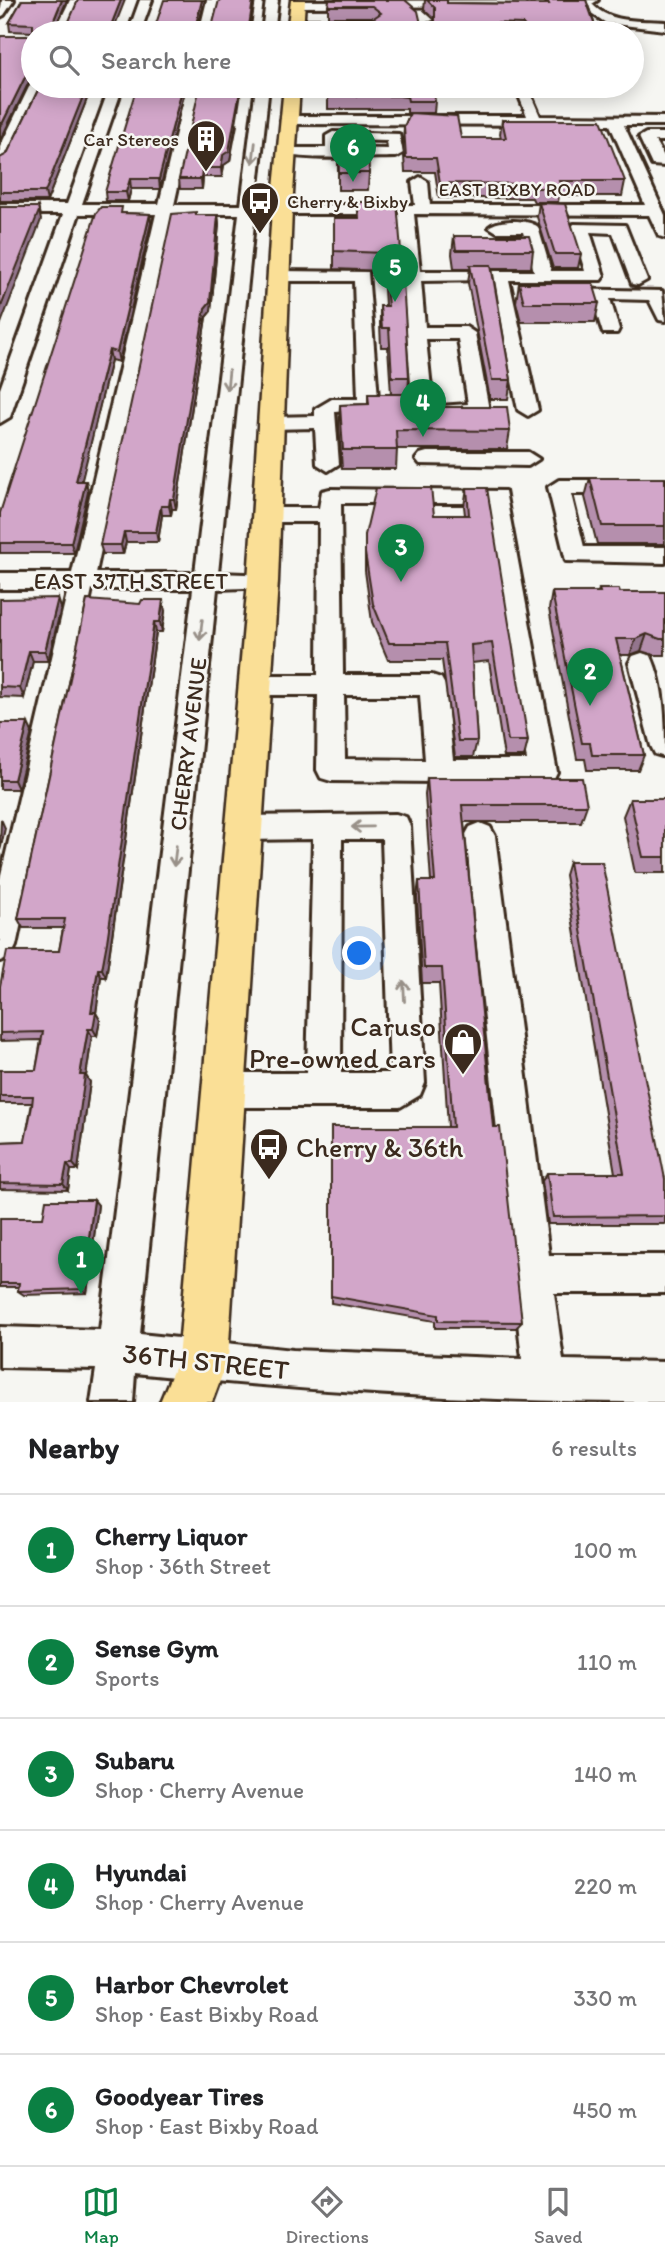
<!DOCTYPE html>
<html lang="en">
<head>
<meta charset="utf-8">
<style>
	body { margin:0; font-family:Itim,sans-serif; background:#f2f2f2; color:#202124 }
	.you { position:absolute; left:360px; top:954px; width:24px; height:24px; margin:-18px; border:5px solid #fff; border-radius:50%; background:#1a73e8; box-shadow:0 0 0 10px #1a73e833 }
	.badge { display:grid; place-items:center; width:46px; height:46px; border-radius:50%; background:#0b8043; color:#fff; font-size:23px; font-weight:700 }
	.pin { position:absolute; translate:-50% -58px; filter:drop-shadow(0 2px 4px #0008) }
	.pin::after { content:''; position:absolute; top:37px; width:24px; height:21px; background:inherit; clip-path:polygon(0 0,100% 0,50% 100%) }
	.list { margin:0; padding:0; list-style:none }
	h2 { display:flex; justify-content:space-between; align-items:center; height:91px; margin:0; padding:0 28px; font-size:30px }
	h2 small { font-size:23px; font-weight:400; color:#757577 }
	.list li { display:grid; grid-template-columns:46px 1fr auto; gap:21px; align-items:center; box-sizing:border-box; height:112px; padding:0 28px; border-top:2px solid #e0e0e0 }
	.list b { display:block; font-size:26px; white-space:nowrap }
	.list p { margin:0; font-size:23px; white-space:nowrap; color:#757577 }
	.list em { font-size:23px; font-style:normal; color:#757577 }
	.icon { flex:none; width:38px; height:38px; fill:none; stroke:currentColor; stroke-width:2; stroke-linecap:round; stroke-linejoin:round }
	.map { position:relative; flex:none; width:665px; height:1402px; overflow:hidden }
	.search { position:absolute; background:#fff; box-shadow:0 4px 18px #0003; left:21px; right:21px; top:21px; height:77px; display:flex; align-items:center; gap:18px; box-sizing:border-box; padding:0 24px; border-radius:38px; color:#757577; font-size:26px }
	.sheet { height:763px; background:#fff }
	nav { display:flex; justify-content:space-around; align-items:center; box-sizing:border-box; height:98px; border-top:2px solid #e0e0e0; background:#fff; font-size:19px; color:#757577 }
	nav a { display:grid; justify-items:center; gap:4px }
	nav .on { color:#0b8043 }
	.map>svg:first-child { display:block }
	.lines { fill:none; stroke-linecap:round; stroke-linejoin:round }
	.minor-casing { stroke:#3b2a1e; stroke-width:6 }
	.major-casing { stroke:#3b2a1e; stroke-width:5 }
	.minor { fill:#f6f6f2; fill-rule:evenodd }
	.major { fill:#fadf96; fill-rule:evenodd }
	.wall { fill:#b58fad; stroke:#3b2a1e; stroke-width:2 }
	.shaded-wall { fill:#93748d; stroke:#3b2a1e; stroke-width:2 }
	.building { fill:#d2a6c9; stroke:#3b2a1e; stroke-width:2 }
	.oneway { stroke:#989088 }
	.labels { text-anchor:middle; stroke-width:5; stroke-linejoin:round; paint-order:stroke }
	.far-poi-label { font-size:19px; fill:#3b2a1e; stroke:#f6f6f2; text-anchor:end }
	.far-street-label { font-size:19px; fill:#3b2a1e; stroke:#f6f6f2 }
	.street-label { font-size:23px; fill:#3b2a1e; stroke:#f6f6f2 }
	.near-poi-label { font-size:28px; fill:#3b2a1e; stroke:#f6f6f2; text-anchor:end }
	.near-street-label { font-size:28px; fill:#3b2a1e; stroke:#f6f6f2 }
</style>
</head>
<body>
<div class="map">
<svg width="665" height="1402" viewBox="0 0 665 1402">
	<rect width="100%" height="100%" fill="#f6f6f2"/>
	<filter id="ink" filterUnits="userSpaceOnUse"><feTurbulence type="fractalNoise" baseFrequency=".0143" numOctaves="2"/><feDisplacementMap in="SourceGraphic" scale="14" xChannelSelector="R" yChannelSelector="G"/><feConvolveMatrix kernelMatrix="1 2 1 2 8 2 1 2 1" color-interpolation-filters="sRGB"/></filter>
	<g filter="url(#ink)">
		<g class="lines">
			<defs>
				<path id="minor" d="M2 0H14L4 15 0 17Z
					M70 0H82L66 33H54Z
					M140 0H152L140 33H128Z
					M207 0H219L211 33H199Z
					M266 0H278L274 33H262Z
					M598 0 592 4C611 24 640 20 665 22V30L606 23 581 6 298 7 292 4 298 1Z
					M296 20H364L370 24 364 28 292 27 290 24Z
					M31 83 43 86 7 162 0 166V147Z
					M110 86H123L82 204H159L187 86H200L174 205H241L256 86H269L256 205H415L412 182 420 177 428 182 430 205H645L610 125 288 124 281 120 288 116H527L515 86H527L540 116 665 117V125H624L665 215V238L659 236 649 215 414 214 420 271H534L523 232H497L489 227C498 219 529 219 538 227L551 271H585L572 227 574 224 625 225 647 280 638 285 632 284 613 233 590 232 604 276 601 280H509L538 410 528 416 518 410 491 280 421 281 425 327H466L475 333 489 410 479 416 439 414 436 410 439 406 468 404 458 339H426L432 398C416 420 360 409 335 412L339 464 328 471 317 464 315 428 272 429 262 423 272 417 315 416V409L332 399H358L354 281H280L271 276 280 271 368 272 378 398H409L412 396 403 281 391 280 388 276 391 272 403 271 398 214H255L218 573 271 575 275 581 271 587 217 589 140 1334 293 1350 522 1359 465 836 470 827 480 823 490 827 495 836 549 1255H665V1293H554L563 1360 665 1362V1402C488 1402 312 1392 135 1373L133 1402H91L96 1369 0 1367V1327L100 1330 193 589H92L16 946 11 956 0 961V879L68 589H0V573H72L156 214H79L10 417 0 423V389L63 214H0V204H67ZM172 214H239L195 573H96Z
					M333 132 399 134 403 153 396 157C377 157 289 161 280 152L287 148H326V136ZM340 140 387 141 388 149 341 148Z
					M665 133V141H655L665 158V166L652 165 639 137 646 133Z
					M564 289 662 291 665 321 659 320 649 300 610 299 619 329 617 333H603L592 299 558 298 555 294Z
					M427 452H528L539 459 528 466 420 464 416 459 420 454Z
					M559 480H665V494H571L584 547H665V563L566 561 548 487Z
					M330 489 505 491 557 772 553 780 543 783 331 781 321 778 317 770 318 695H255L246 692 242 685 246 678 255 675H318L319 522H266L258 520 255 515 258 510 266 508H319L322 491ZM341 503H487L527 760H453L445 685 441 678 432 675H343ZM344 695H420L425 760 345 759Z
					M642 653 651 656C665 687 665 723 665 757L655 754 651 746 629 663 633 656Z
					M396 814 406 817 410 826 425 1083 420 1095 400 1107H223L211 1102 206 1090 211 1078 223 1073H307L313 839 243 840 233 837 229 828 233 819 243 816ZM342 839H382L390 1073H341Z"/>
				<path id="major" d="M291 0H305L303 33H287Z
					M284 86H300L292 209 278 581 228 1359 212 1402H160L178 1359 248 581 272 209Z"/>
			</defs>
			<use href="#minor" class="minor-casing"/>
			<use href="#major" class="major-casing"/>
			<use href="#minor" class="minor"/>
			<use href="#major" class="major"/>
		</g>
		<path class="wall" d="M22 0H67L56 27 33 33V82H29L0 141 33 36V32L10 31 9 23Z
			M405 0 421 24 435 21V20L424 10 425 0H447V3L545 4 546 0H586L596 28 595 33H328L373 18 372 17H328V6Z
			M40 86H92L47 201H0V158L7 154Z
			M186 86 160 189H131L128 201H106L105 192Z
			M328 86 435 101 434 113H411L461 138H501L500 134 502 120 625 181 622 196H559L558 202H534L532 198H439L435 172H405L403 141 404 127 410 113H407V109H328Z
			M237 125 230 161 224 165 222 177H203L202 189H180L179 179Z
			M338 145 369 173 368 190H338Z
			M358 202 401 251 400 265 409 377 408 394 416 407 510 431 507 449H397L396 469H342L339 423 340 405 368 404V394H391L388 347H381L380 324V306H385L383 271 334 269V218H358Z
			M539 203 581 254 578 268H553L537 217Z
			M123 213 150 214 151 223 119 362 111 360 81 481H86L88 492 74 553H0V513Z
			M197 215H218L219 224 211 311 206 317 176 509H172L171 515H162L158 542H126L123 554H103L100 545Z
			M454 236 533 250 531 268H492L511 380 508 399H490L468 283 470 268H454L452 254Z
			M519 283 599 303 595 322H521L516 302Z
			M590 478H665V544H597L585 497Z
			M467 488 528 741 524 757H504L489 661 472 663 477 741 473 757H455L442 660H388L372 622 365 571V535L434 515H465L464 506Z
			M599 589 620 592H665V655H654L641 651 630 655H620L644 755 638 770H587L585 759H577L549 609 552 592H598Z
			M0 599 61 608 48 661H33L24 698 0 697Z
			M87 600 165 611 162 632H156L110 951 106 977H101L96 1013 100 1020 97 1036H92L86 1076 90 1082 78 1170H71L68 1190 0 1189V1142L25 1141 32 1103H0V1070H36L41 1040 0 1041V986L59 951 63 928H23L18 919Z
			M0 723 32 732 18 789H0Z
			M427 778 587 805 581 822H464L493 1127 522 1322 516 1328H435V1321L331 1303V1127H448L439 983H422L417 897 419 881H431L425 795Z
			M630 799H665V873H635L623 816Z
			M569 862 665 1179V1223L664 1224H548L542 1181 547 1173H615L565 875Z
			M94 1200 98 1205 87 1293 24 1295 18 1291V1287H0V1218H43Z"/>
		<path class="shaded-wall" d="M62 0H67L53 33 51 27Z
			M121 0H125L112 33H108Z
			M202 0H205L196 32V24Z
			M253 0H255L250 33H248Z
			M27 73 29 82 0 141V128Z
			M87 86H92L47 201 45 192Z
			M183 86H186L160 189 159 179Z
			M241 86H242L230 161 224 165 222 177 221 168 223 155Z
			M202 168 203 177 202 189 201 179Z
			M130 179 131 189 128 201 126 192Z
			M38 207 41 220 0 326V309Z
			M150 214 151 223 119 362 117 352Z
			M218 215 219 224 211 311 206 317 176 509 174 499Z
			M392 251 391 269 386 258Z
			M109 350 111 360 79 492 76 481Z
			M86 481 88 492 74 553 71 543Z
			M170 499 172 509 171 515 169 506Z
			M161 506 162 515 158 542 156 532Z
			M124 532 126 542 123 554 121 545Z
			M58 598 61 608 48 661 45 651Z
			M163 600 165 611 162 632 160 622Z
			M154 622 156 632 106 977 102 969Z
			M647 634 641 651 630 655 636 639Z
			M29 651 33 661 24 698 20 688Z
			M28 723 32 732 18 789 14 780Z
			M1 819 5 828 1 847 0 844Z
			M98 969 101 977 96 1013 100 1020 97 1036 93 1029 91 1012Z
			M88 1029 92 1036 86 1076 90 1082 78 1170 73 1164 80 1075Z
			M67 1164 71 1170 68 1190 63 1184Z
			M94 1200 98 1205 87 1293 82 1289Z"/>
		<path class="building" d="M22 0H62L51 27 67 26 78 0H121L108 33H33V74L27 73 0 128V38L1 36H33V24L9 23Z
			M164 0H202L196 24 198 27H212L219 0H253L248 33H153Z
			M329 0H405L418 11 421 24 435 21V8L427 0H447V3L525 4H549L547 0H586L596 28H526L523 24 489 23 468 24 469 28H429L430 33H328V18L372 19 381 13 372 6H328Z
			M40 86H87L45 192H0V158L7 154Z
			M137 86H183L159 179H130L126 192H105Z
			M200 86H241L229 151 223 155 221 168H202L201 179H179Z
			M328 86H433L435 101H408L407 96H328Z
			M410 113 457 116 461 138H506L502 120H601L625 181H559L561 188H536L535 184 440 183 436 158H406L404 127Z
			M338 145H368L369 173H339Z
			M358 202H397L401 251H392L386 258 392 265H402L409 377H392L389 328H382L380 306H388L383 253 334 251V218H359Z
			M539 203 565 204 581 254H555Z
			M0 207H38L39 211 0 309Z
			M101 207H122L121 213 150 214 117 352 109 350 76 481H86L71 543H0V513L96 213Z
			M196 212V215H218L210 302 205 308 174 499H170L169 506H161L156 532H124L121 545H100L172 214Z
			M454 236H529L533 250H456Z
			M470 265H491L511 380H492Z
			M519 283H593L599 303H524Z
			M368 394H414L416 407H507L510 431 396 430 397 450H343L340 405 369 404Z
			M590 478H665V526H602Z
			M376 488H431L434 515H469L467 488H487L528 741H508L492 643 471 645 477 741H458L445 643H389L373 604 365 553V535Z
			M599 589H619L620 592H665V639H660L647 634 636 639H616L644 755H592L590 743H582L552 592H600Z
			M58 598 45 651H29L20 688 0 687V599Z
			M87 600 140 604 142 600H163L160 622H154L107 942 102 969H98L91 1012H96L93 1029H88L80 1075H85L73 1164H67L63 1184 0 1183V1142L25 1141 32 1106 33 1096H0V1070H36L43 1032 0 1033V986L7 951H59L65 919H18Z
			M0 723H28L14 780H0Z
			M427 778H582L587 805H462L493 1127H500L522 1322 438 1321V1315L331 1296V1127H453L442 968H424L419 881H435Z
			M630 799H665V857H643Z
			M569 862H602L665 1179V1216L553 1217 547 1173H624Z
			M46 1200H94L82 1289 18 1291 19 1283H0V1218H43Z"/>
		<defs><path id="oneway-shaft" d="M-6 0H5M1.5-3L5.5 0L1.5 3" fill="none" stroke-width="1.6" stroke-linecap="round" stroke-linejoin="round" transform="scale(1.75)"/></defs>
		<g class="oneway">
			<use href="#oneway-shaft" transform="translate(254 153) rotate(97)"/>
			<use href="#oneway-shaft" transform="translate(228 380) rotate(96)"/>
			<use href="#oneway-shaft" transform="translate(201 630) rotate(97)"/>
			<use href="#oneway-shaft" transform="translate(362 827) rotate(179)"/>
			<use href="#oneway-shaft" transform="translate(175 856) rotate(97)"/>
			<use href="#oneway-shaft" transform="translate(404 991) rotate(-93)"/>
		</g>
	</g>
	<defs>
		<symbol id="building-pin" viewBox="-11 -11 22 30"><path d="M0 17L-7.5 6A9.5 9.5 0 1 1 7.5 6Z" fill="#3b2a1e" stroke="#f6f6f2"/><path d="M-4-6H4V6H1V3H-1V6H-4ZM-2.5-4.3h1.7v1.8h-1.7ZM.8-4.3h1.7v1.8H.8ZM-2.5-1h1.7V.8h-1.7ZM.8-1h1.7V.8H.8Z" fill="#fff"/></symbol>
		<symbol id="bus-pin" viewBox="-11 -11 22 30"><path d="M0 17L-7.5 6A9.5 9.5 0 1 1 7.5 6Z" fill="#3b2a1e" stroke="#f6f6f2"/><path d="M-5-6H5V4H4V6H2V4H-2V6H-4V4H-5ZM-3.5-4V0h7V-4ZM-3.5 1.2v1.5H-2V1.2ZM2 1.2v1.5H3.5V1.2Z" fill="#fff"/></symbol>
		<symbol id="shop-pin" viewBox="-11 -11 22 30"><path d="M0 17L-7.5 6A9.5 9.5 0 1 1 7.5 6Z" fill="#3b2a1e" stroke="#f6f6f2"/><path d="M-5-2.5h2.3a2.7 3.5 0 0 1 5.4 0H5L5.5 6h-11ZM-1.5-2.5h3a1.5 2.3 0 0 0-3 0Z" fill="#fff"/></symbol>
	</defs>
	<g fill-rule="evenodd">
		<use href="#building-pin" x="184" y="117" width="44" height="60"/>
		<use href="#bus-pin" x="238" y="179" width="44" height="60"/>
		<use href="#shop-pin" x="441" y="1020" width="44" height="60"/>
		<use href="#bus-pin" x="247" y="1125" width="44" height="60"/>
	</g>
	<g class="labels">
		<g class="far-poi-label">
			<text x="179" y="146">Car Stereos</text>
			<text x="287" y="208" text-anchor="start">Cherry &amp; Bixby</text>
		</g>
		<g class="far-street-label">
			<text x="517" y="196">EAST BIXBY ROAD</text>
		</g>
		<g class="street-label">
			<text x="131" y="589">EAST 37TH STREET</text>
			<text transform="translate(188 744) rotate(-83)" y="8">CHERRY AVENUE</text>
		</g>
		<g class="near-poi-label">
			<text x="436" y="1036">Caruso<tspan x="436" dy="32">Pre-owned cars</tspan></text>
			<text x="296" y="1157" text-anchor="start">Cherry &amp; 36th</text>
		</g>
		<g class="near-street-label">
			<text transform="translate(206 1361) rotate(6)" y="10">36TH STREET</text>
		</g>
	</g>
</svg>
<div class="you"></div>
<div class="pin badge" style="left:81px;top:1294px">1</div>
<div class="pin badge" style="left:590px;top:706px">2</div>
<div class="pin badge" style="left:401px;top:582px">3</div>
<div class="pin badge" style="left:423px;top:437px">4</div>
<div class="pin badge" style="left:395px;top:302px">5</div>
<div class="pin badge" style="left:353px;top:182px">6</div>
<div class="search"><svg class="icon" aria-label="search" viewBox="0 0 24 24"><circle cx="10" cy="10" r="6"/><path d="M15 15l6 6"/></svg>Search here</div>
</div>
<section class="sheet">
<h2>Nearby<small>6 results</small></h2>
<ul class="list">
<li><span class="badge">1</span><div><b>Cherry Liquor</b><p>Shop · 36th Street</p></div><em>100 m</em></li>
<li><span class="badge">2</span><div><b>Sense Gym</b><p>Sports</p></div><em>110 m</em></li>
<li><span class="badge">3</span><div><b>Subaru</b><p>Shop · Cherry Avenue</p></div><em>140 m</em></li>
<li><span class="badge">4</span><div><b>Hyundai</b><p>Shop · Cherry Avenue</p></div><em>220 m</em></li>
<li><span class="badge">5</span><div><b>Harbor Chevrolet</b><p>Shop · East Bixby Road</p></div><em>330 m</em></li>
<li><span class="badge">6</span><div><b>Goodyear Tires</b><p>Shop · East Bixby Road</p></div><em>450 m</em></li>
</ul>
</section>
<nav>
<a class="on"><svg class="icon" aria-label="map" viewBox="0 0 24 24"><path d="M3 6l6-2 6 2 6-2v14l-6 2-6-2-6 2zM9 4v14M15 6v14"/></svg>Map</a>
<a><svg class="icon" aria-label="directions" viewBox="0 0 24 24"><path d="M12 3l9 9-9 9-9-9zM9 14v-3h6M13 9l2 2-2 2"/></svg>Directions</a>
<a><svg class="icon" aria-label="saved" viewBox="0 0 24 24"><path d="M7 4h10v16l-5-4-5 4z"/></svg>Saved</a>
</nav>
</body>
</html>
